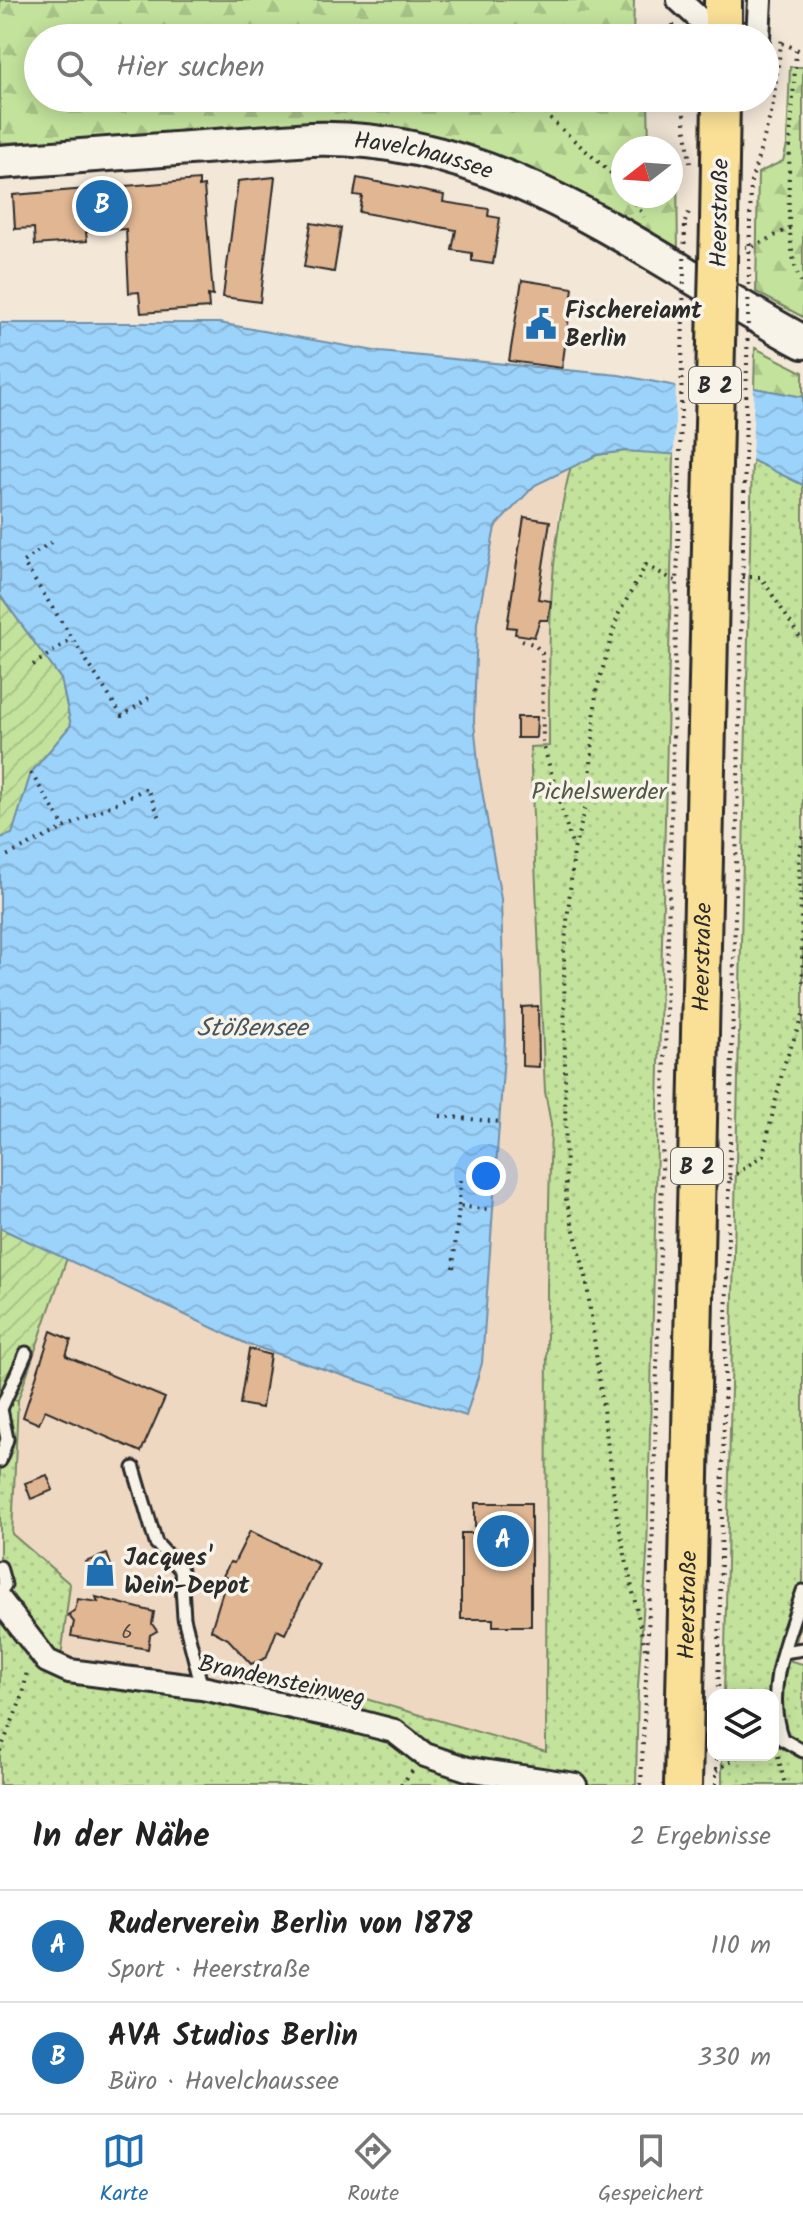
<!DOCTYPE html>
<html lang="de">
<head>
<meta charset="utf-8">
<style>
	body { margin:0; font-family:Kalam,sans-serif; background:#f2f2f2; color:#222 }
	.controls { position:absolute; right:24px; bottom:24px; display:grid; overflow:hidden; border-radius:16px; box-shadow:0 4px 20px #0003 }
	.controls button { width:72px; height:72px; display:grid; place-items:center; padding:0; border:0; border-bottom:2px solid #e0e0e0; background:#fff; color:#222; font:40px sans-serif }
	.compass { position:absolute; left:611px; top:136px; width:72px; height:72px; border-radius:50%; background:#fff; box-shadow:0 4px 20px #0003; rotate:253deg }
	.you { position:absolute; left:486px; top:1176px; width:28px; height:28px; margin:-20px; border:6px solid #fff; border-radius:50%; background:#1a73e8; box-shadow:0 0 0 12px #1a73e833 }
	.badge { display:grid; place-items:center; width:52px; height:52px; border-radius:50%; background:#1f6fb2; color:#fff; font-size:26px; font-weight:700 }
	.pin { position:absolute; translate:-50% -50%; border:4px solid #fff; box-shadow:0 2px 8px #0006 }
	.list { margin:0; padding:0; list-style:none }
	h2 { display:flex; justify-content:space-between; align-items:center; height:104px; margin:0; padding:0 32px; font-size:34px }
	h2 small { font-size:26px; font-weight:400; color:#767676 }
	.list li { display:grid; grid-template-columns:52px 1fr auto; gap:24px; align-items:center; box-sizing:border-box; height:112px; padding:0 32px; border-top:2px solid #e0e0e0 }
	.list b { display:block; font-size:30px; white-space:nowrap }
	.list p { margin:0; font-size:26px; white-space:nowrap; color:#767676 }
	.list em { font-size:26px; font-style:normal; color:#767676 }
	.icon { flex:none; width:44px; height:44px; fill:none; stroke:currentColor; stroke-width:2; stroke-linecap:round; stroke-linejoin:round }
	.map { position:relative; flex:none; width:803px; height:1785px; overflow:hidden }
	.search { position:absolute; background:#fff; box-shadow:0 4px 20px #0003; left:24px; right:24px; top:24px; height:88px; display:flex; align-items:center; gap:20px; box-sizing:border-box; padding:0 28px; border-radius:44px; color:#767676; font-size:30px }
	.sheet { height:328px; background:#fff }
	nav { display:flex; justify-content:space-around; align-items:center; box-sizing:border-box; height:112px; border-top:2px solid #e0e0e0; background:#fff; font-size:22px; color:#767676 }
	nav a { display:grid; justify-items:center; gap:4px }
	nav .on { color:#1f6fb2 }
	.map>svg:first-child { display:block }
	.built { fill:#eed8c2 }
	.forest { fill:url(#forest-firs); stroke:#778764; stroke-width:2 }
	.park { fill:url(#park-dots); stroke:#778764; stroke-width:2 }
	.garden { fill:url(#garden-furrows); stroke:#778764; stroke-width:2 }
	.water { fill:url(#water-waves); stroke:#6f90a8; stroke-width:2 }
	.pier { fill:#f3e7d7 }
	.building { fill:#e1b692; stroke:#2b2b2b; stroke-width:2 }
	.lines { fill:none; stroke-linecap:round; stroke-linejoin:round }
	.lane-casing { stroke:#2b2b2b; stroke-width:17 }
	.street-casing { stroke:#2b2b2b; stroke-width:28 }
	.secondary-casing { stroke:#2b2b2b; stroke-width:38 }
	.primary-casing { stroke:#2b2b2b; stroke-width:42 }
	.path { stroke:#2b2b2b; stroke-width:4; stroke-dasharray:2 6; stroke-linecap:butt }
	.lane { stroke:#f7f3e8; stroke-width:11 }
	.street { stroke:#f7f3e8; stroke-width:22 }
	.secondary { stroke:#f7f3e8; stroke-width:32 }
	.primary { stroke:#fadf96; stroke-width:36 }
	.primary-bridge-casing { stroke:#2b2b2b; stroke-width:42; stroke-linecap:butt }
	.path-bridge { stroke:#2b2b2b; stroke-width:4; stroke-dasharray:2 6; stroke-linecap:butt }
	.primary-bridge { stroke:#fadf96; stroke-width:36 }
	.labels { text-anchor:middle; stroke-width:7; stroke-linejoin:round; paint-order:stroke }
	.number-label { font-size:20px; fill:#584e45 }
	.shield { fill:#f7f3e8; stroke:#686764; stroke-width:2 }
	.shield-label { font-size:22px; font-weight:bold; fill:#2b2b2b }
	.street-label { font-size:24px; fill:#2b2b2b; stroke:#f7f3e8 }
	.poi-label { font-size:24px; font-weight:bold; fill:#2b2b2b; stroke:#f7f3e8; text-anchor:start }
	.park-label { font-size:24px; fill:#515947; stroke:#f7f3e8 }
	.water-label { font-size:26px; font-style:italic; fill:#47555f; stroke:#f7f3e8 }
</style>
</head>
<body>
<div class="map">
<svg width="803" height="1785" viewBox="0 0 803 1785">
	<defs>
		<pattern id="forest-firs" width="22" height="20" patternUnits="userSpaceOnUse" patternTransform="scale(2)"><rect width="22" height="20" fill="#c3e39c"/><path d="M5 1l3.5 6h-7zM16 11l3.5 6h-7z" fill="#a8c387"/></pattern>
		<pattern id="park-dots" width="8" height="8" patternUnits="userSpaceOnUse" patternTransform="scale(2)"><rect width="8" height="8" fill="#c3e39c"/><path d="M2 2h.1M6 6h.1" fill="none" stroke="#a8c387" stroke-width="1.8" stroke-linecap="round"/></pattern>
		<pattern id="garden-furrows" width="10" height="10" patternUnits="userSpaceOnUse" patternTransform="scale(2)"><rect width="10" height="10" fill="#c3e39c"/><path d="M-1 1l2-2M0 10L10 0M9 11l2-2" fill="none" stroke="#a8c387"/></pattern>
		<pattern id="water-waves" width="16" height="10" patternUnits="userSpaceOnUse" patternTransform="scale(2)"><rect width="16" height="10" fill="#9cd3fb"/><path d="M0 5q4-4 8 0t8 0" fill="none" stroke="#87b5d7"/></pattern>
	</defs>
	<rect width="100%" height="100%" fill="#f3e7d7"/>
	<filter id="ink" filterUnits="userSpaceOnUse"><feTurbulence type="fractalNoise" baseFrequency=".0125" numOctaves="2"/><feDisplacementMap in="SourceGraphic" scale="16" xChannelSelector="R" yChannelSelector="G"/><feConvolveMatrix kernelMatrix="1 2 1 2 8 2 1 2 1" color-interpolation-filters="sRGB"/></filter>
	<g filter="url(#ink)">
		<path class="built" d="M571 466 558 516 555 549 549 627V746L530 747 545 1092 551 1124 547 1286 546 1752 333 1690 344 1718 61 1658 12 1534 18 1400 67 1258 247 1344 466 1416 482 1363 505 1041 501 899 479 773 474 721 477 624 495 527 535 485Z"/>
		<path class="forest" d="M0 0H634L633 38H38V98H648L649 148H623V196H671V169L677 171 678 255 563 190 290 131 0 143Z
			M790 67H803V317L756 292 758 173 783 161 787 145Z
			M755 348 803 372V397L754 388Z"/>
		<path class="park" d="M625 451 674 453 647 1555 638 1687 636 1785H0V1400H18L12 1534 70 1584 61 1658 343 1717 332 1689 546 1752 547 1286 551 1124 545 1092 530 747 549 746C549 652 547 557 571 466L597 455Z
			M752 460 803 485V1615L791 1661 803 1664V1784L798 1785H722V1755H773V1695H724Z"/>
		<path class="garden" d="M0 595 61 679 71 725 31 773 12 835 0 838Z
			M0 1228 67 1258 18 1400H0Z"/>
		<path class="water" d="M0 323H219L380 352 619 375 676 386 754 388 803 397V485L752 460 625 451 597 455 535 485 495 527 477 623 474 721 479 773 501 899 505 1041 482 1363 466 1416 247 1344 0 1228V838L12 834 31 773 71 725 61 679 0 595Z"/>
		<path class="pier" d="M676 382 754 384 752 465 674 457Z"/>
		<path class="building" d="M275 177 260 302 223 297 238 181Z
			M357 178 444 195 443 202 489 209 488 216 500 218 493 264 472 261V253L452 250 456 230 359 212 362 196 354 195Z
			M199 180V187L204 186 213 296 208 295 209 308 141 313 139 292 129 293 126 229 86 232 87 241 35 245 34 228 15 229 13 195Z
			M311 223 341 228 334 272 304 267Z
			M522 280 573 288 562 368 509 361Z
			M524 517 550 521 538 599 551 601 548 620H540L534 637 515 634 516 628 507 627Z
			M517 717H537L536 738H517Z
			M538 1006 539 1067 522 1066V1007Z
			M51 1331 71 1340 66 1356 165 1398 141 1452 45 1410 39 1424 23 1417Z
			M249 1349 270 1355 262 1408 240 1404Z
			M47 1475 53 1490 31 1499 25 1483Z
			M475 1503H531V1626H493V1619H461V1533H475Z
			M250 1531 319 1564 285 1634 277 1630 266 1658 251 1664 228 1639 211 1630 227 1578 223 1576 230 1562 234 1563Z
			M107 1554 115 1577 92 1585 85 1562Z
			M96 1597 154 1612 152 1624 157 1631 150 1635 148 1649 71 1636 74 1622 68 1615 75 1610 78 1599 98 1602Z"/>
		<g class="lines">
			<defs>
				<path id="lane" d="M0 1461 7 1439 1 1409 26 1353
					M134 1468 156 1543 181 1570 184 1618 202 1688
					M0 1567 5 1585 0 1592
					M803 1591C787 1639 764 1689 782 1739L803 1751
					M783 1652 803 1649"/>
				<path id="street" d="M679 0 720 38
					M758 38 760 0
					M0 1600 47 1661 69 1671 202 1688 344 1718 394 1731 425 1755 467 1769 575 1785"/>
				<g id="secondary">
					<path id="s1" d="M0 162 311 139C501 133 645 257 803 342"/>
				</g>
				<g id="primary">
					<path d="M723 38V0"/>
					<path d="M719 222 721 98"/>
					<path id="s2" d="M683 1785 711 547"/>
				</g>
			</defs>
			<use href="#lane" class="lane-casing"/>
			<use href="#street" class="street-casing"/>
			<use href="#secondary" class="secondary-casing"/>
			<use href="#primary" class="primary-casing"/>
			<path class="path" d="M673 24 675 38
				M782 43 803 52
				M796 50C794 101 777 247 803 285
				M538 98 546 115 623 184
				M682 98 690 163
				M632 196 644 217
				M685 222 689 212
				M750 223 751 182 772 110 782 37
				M745 247H753L790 228
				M51 542 23 562 122 716 149 698
				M742 577H761L803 642
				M522 640 535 645 542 653 543 744 573 848
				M33 665 71 639
				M31 773 65 828
				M803 837 799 856 803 986
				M0 859 147 788 161 820
				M440 1116 500 1122
				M730 1179 763 1155 784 1065 803 1015
				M459 1206 460 1178
				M453 1268 459 1206 492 1210
				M645 1649 617 1517 586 1277 566 1199 564 952 574 850 589 795 596 692 618 615 646 565 677 582
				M718 1695 743 549
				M0 1751 23 1695 27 1670
				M778 1756 785 1785
				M716 1771 740 1755
				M401 1785 412 1771
				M641 1785 653 1525 678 548
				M716 1785V1755"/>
			<use href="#lane" class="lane"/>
			<use href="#street" class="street"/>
			<use href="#secondary" class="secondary"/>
			<use href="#primary" class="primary"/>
			<defs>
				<path id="primary-bridge" d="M711 547 719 222"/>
			</defs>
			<use href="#primary-bridge" class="primary-bridge-casing"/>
			<path class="path-bridge" d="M678 548 685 222
				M743 549 750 223"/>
			<use href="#primary-bridge" class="primary-bridge"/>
		</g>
	</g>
	<defs>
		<symbol id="civic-bare" viewBox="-9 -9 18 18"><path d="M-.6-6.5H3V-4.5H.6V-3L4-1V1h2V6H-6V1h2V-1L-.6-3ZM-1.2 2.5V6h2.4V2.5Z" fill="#1f6fb2" stroke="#f7f3e8" stroke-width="2.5" paint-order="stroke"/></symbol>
		<symbol id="shop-bare" viewBox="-9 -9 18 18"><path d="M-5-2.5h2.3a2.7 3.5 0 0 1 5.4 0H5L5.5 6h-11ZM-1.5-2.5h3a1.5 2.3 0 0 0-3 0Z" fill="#1f6fb2" stroke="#f7f3e8" stroke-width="2.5" paint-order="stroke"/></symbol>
	</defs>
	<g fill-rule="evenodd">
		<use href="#civic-bare" x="519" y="302" width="44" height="44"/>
		<use href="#shop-bare" x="78" y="1549" width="44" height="44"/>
	</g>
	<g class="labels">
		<g class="number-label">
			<text x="127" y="1638">6</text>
		</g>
		<g class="shield">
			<rect x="689" y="367" width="52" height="36" rx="6"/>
			<rect x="671" y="1148" width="52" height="36" rx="6"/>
		</g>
		<g class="shield-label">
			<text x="715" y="393">B 2</text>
			<text x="697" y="1174">B 2</text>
		</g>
		<g class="street-label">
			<text dy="8" stroke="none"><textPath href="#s1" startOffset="426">Havelchaussee</textPath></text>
			<text transform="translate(719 213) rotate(-89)" y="8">Heerstraße</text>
			<text dy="8" stroke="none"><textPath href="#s2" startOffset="828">Heerstraße</textPath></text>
			<text dy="8" stroke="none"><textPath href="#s2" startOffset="180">Heerstraße</textPath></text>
			<text transform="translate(282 1680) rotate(12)" y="8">Brandensteinweg</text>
		</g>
		<g class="poi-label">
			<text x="565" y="318">Fischereiamt<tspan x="565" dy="28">Berlin</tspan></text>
			<text x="124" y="1565">Jacques'<tspan x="124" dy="28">Wein-Depot</tspan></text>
		</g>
		<g class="park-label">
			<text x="599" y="799">Pichelswerder</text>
		</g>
		<g class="water-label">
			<text x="252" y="1036">Stößensee</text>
		</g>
	</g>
</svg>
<div class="controls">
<button><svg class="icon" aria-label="layers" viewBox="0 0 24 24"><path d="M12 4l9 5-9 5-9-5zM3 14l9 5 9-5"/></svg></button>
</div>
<svg class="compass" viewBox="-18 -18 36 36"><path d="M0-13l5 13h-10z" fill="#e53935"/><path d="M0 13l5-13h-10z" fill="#767676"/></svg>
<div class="you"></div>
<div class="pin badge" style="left:503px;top:1541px">A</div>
<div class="pin badge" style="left:102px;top:206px">B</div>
<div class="search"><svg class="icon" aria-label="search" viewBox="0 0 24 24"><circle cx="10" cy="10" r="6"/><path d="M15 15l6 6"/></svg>Hier suchen</div>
</div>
<section class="sheet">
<h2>In der Nähe<small>2 Ergebnisse</small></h2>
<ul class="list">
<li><span class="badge">A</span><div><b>Ruderverein Berlin von 1878</b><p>Sport · Heerstraße</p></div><em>110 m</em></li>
<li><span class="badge">B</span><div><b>AVA Studios Berlin</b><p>Büro · Havelchaussee</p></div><em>330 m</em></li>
</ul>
</section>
<nav>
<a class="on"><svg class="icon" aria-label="map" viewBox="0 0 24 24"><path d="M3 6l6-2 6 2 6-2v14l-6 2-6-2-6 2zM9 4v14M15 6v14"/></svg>Karte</a>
<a><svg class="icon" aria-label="directions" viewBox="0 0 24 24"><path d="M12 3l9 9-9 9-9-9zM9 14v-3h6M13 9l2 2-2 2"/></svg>Route</a>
<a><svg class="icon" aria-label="saved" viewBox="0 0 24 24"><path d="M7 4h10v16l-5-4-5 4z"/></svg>Gespeichert</a>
</nav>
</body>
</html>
